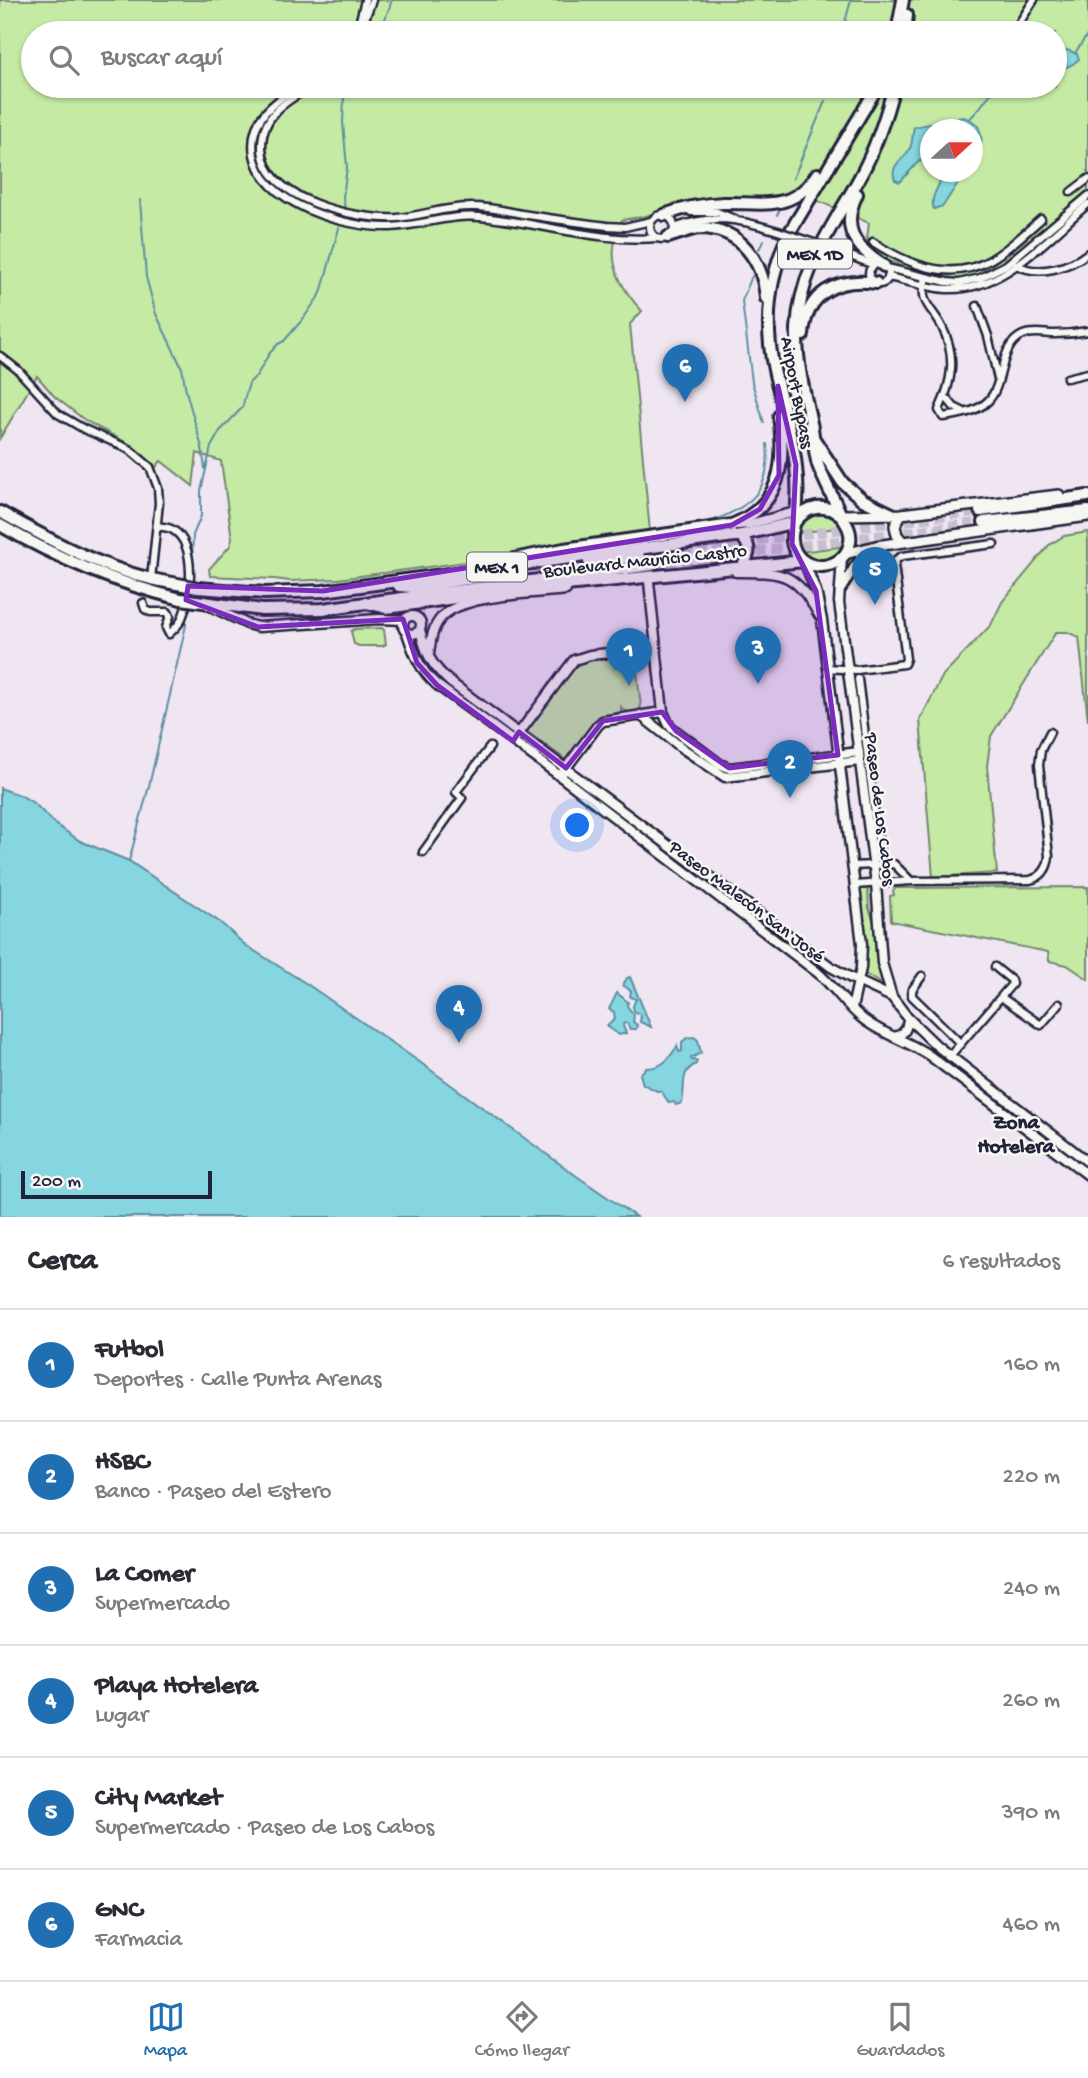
<!DOCTYPE html>
<html lang="es">
<head>
<meta charset="utf-8">
<style>
	body { margin:0; font-family:"Gochi Hand",sans-serif; background:#f7f7f7; color:#2b2b33 }
	.compass { position:absolute; left:920px; top:119px; width:63px; height:63px; border-radius:50%; background:#fff; box-shadow:0 2px 5px #0004; rotate:69deg }
	.scale { position:absolute; left:21px; bottom:18px; width:191px; box-sizing:border-box; padding-left:7px; border:4px solid #22223b; border-top:0; font-size:19px; line-height:24px; white-space:nowrap; color:#22223b; -webkit-text-stroke:5px #f6f6f2; paint-order:stroke }
	.you { position:absolute; left:578px; top:826px; width:24px; height:24px; margin:-18px; border:5px solid #fff; border-radius:50%; background:#1a73e8; box-shadow:0 0 0 10px #1a73e833 }
	.badge { display:grid; place-items:center; width:46px; height:46px; border-radius:50%; background:#1f6fb2; color:#fff; font-size:23px; font-weight:700 }
	.pin { position:absolute; translate:-50% -58px; filter:drop-shadow(0 2px 4px #0008) }
	.pin::after { content:''; position:absolute; top:37px; width:24px; height:21px; background:inherit; clip-path:polygon(0 0,100% 0,50% 100%) }
	.list { margin:0; padding:0; list-style:none }
	h2 { display:flex; justify-content:space-between; align-items:center; height:91px; margin:0; padding:0 28px; font-size:30px }
	h2 small { font-size:23px; font-weight:400; color:#7c7c81 }
	.list li { display:grid; grid-template-columns:46px 1fr auto; gap:21px; align-items:center; box-sizing:border-box; height:112px; padding:0 28px; border-top:2px solid #e1e1e2 }
	.list b { display:block; font-size:26px; white-space:nowrap }
	.list p { margin:0; font-size:23px; white-space:nowrap; color:#7c7c81 }
	.list em { font-size:23px; font-style:normal; color:#7c7c81 }
	.icon { flex:none; width:38px; height:38px; fill:none; stroke:currentColor; stroke-width:2; stroke-linecap:round; stroke-linejoin:round }
	.map { position:relative; flex:none; width:1088px; height:1217px; overflow:hidden }
	.search { position:absolute; background:#fff; box-shadow:0 2px 5px #0004; left:21px; right:21px; top:21px; height:77px; display:flex; align-items:center; gap:18px; box-sizing:border-box; padding:0 24px; border-radius:38px; color:#7c7c81; font-size:26px }
	.sheet { height:763px; background:#fff }
	nav { display:flex; justify-content:space-around; align-items:center; box-sizing:border-box; height:98px; border-top:2px solid #e1e1e2; background:#fff; font-size:19px; color:#7c7c81 }
	nav a { display:grid; justify-items:center; gap:4px }
	nav .on { color:#1f6fb2 }
	.map>svg:first-child { display:block }
	.green { fill:#c4eaa4; stroke:#738670; stroke-width:2; fill-rule:evenodd }
	.water { fill:#85d6e1; stroke:#5d8e9f; stroke-width:2 }
	.lines { fill:none; stroke-linecap:round; stroke-linejoin:round }
	.stream { stroke:#5d8e9f; stroke-width:2 }
	.highway-tunnel { stroke:#c6bfcd; stroke-width:10; stroke-dasharray:10 5; stroke-linecap:butt }
	.street-casing { stroke:#22223b; stroke-width:11 }
	.secondary-casing { stroke:#22223b; stroke-width:13 }
	.primary-casing { stroke:#22223b; stroke-width:14 }
	.highway-casing { stroke:#22223b; stroke-width:16 }
	.street { stroke:#f6f6f2; stroke-width:6 }
	.secondary { stroke:#f6f6f2; stroke-width:8 }
	.primary { stroke:#f6f6f2; stroke-width:9 }
	.highway { stroke:#f6f6f2; stroke-width:10 }
	.street-bridge-casing { stroke:#22223b; stroke-width:11; stroke-linecap:butt }
	.highway-bridge-casing { stroke:#22223b; stroke-width:16; stroke-linecap:butt }
	.street-bridge { stroke:#f6f6f2; stroke-width:6 }
	.highway-bridge { stroke:#f6f6f2; stroke-width:10 }
	.marked { fill:#7b2cbf; fill-opacity:0.2; stroke:#7b2cbf; stroke-width:5; stroke-linejoin:round }
	.labels { text-anchor:middle; stroke-width:5; stroke-linejoin:round; paint-order:stroke }
	.shield { fill:#f6f6f2; stroke:#626272; stroke-width:2 }
	.shield-label { font-size:18px; font-weight:bold; fill:#22223b }
	.street-label { font-size:19px; fill:#22223b; stroke:#f6f6f2 }
	.neighbourhood-label { font-size:21px; font-weight:bold; fill:#22223b; stroke:#f6f6f2 }
</style>
</head>
<body>
<div class="map">
<svg width="1088" height="1217" viewBox="0 0 1088 1217">
	<rect width="100%" height="100%" fill="#efe6f2"/>
	<filter id="ink" filterUnits="userSpaceOnUse"><feTurbulence type="fractalNoise" baseFrequency=".0143" numOctaves="2"/><feDisplacementMap in="SourceGraphic" scale="14" xChannelSelector="R" yChannelSelector="G"/><feConvolveMatrix kernelMatrix="1 2 1 2 8 2 1 2 1" color-interpolation-filters="sRGB"/></filter>
	<g filter="url(#ink)">
		<path class="green" d="M0 0H1088V190L1002 264 985 273 958 280 934 279 889 261 875 254 866 246 869 223 798 192 783 197 684 206 668 208 646 216 622 220C619 229 615 238 614 247 611 272 626 294 642 311L630 324 650 532 533 553 338 579 290 581 274 579 210 576 209 569 230 546 232 539 221 461 197 453 193 486 161 461 156 467 129 444 86 421 55 397 37 376 0 438ZM33 33H1055V86H33ZM930 130H972V172H930Z
			M819 514 834 517 844 527 797 533C801 522 808 516 819 514Z
			M1088 532V721L1079 637 1067 632H1056L991 736 987 766 997 873 933 877 920 720 943 675 991 625 1002 602 1049 545 1064 536Z
			M846 546 838 558 815 563 800 552Z
			M355 629 382 628 384 630 386 644 383 646H359L354 644 351 631Z
			M613 655 615 667C619 660 624 660 632 661L636 665 641 707C636 714 626 714 621 707V712L599 716 566 760 526 731 580 660Z
			M863 887 868 891 869 908 875 925 882 984 865 974 866 958 859 891Z
			M1088 887V979L1067 965 1049 961 1048 952 891 921 890 896 894 895 893 891 896 888Z"/>
		<path class="water" d="M1067 50 1077 54 1079 59 1073 64 1060 70 1055 65V58L1058 53Z
			M963 117C986 123 985 146 973 163L972 130H930V162L919 161 900 182 895 180C889 165 903 161 909 150 913 145 912 134 914 127Z
			M941 172H965L943 206 934 209C928 195 943 186 941 172Z
			M0 788 22 796 35 804 55 824 80 841 129 861 221 923 245 945 307 984 421 1063 578 1177 636 1217H0Z
			M630 977 651 1027 640 1022 641 1015 634 1011 633 1006 636 999 630 997 631 991 623 985 627 978Z
			M617 993 628 1002 627 1006 634 1015 633 1022 637 1025 636 1029H630L627 1023H624L623 1026 626 1033 619 1035 607 1026 615 1019 614 1012 609 1009Z
			M694 1037 698 1040 701 1053 691 1058 692 1060 697 1061 696 1064C679 1072 686 1087 682 1103L676 1105 674 1102 669 1103 661 1091H657L643 1084 640 1074 646 1068C662 1068 668 1060 676 1048L677 1046 679 1052 682 1051V1042L687 1038Z"/>
		<g class="lines">
			<path class="stream" d="M380 33 392 0
				M842 33 851 0
				M1075 53 1088 34
				M828 88 829 86
				M969 119C982 109 986 94 1000 86
				M793 179 825 101
				M140 200 146 277 156 314 182 368 186 391 202 448 205 469
				M345 209 343 197 347 167 343 123 344 97 352 86
				M777 215 779 211
				M759 249 764 240
				M752 276 742 301 752 382 764 423
				M707 523C749 508 772 492 767 444
				M192 560 193 535 201 516V491L211 447 220 431 242 408 249 383 257 375 269 354 278 344 284 341 303 319 321 293 339 228
				M129 861 149 786 186 625V614"/>
			<path class="highway-tunnel" d="M653 554 980 511
				M652 565 984 522"/>
			<defs>
				<path id="street" d="M1018 25 1034 0
					M353 33 360 20 365 0
					M360 33 372 0
					M301 86C274 101 248 119 254 155 264 205 346 228 390 227 420 226 450 214 480 217 539 222 598 243 658 238
					M312 86C286 101 261 115 262 148 264 200 355 220 397 218 421 216 445 207 470 207 489 206 509 212 528 215 554 219 581 223 607 226L625 227 651 221
					M1071 192 1088 179
					M691 212H717L735 219
					M650 227a12 12 0 1 1 24 0a12 12 0 1 1-24 0Z
					M674 228C713 213 739 219 778 231
					M873 242C908 265 952 282 990 260 1009 249 1025 233 1041 219
					M832 249 874 265
					M1016 264C1037 278 1070 267 1088 253
					M869 274a10 10 0 1 1 20 0a10 10 0 1 1-20 0Z
					M887 268 947 282 959 283 980 278 1006 265 1088 196
					M888 277C908 281 928 288 947 289 1004 292 1048 237 1088 204
					M926 278C918 303 932 307 942 327 957 356 952 382 939 410L943 417C958 415 977 412 988 401 1005 384 998 346 1023 335 1033 331 1045 334 1055 334 1066 334 1077 333 1088 331
					M977 306 988 336 998 379
					M0 356 18 370 58 414 84 429 129 449 150 467 158 488 159 503 151 579
					M1067 378 1088 373
					M945 396 954 407 964 412
					M143 603 145 609 150 612H168L170 616 166 628 169 634C173 630 177 627 180 622 192 600 197 544 173 530 169 527 161 527 157 526
					M827 668 857 670 904 664 906 659 894 565 897 559 902 556 994 544
					M858 679 881 864
					M423 852 462 798 456 792 490 747
					M852 866 894 864 911 881
					M855 885 911 881 1030 880C1042 877 1048 868 1049 856L1039 765 1041 750 1050 732
					M922 976 912 990V996L961 1044
					M1001 997 1041 1025 1059 1004
					M949 1057 1012 984 1011 980 995 967"/>
				<path id="secondary" d="M737 525 750 524 795 512
					M842 558 839 602 876 884 882 963 892 997 908 1018 937 1046 1088 1162
					M804 561 816 591 822 620 862 944 861 968 852 1008
					M736 572C783 572 794 571 819 615
					M649 582 663 712 669 725 676 731 720 764 729 768 859 752
					M841 589 855 566 876 546
					M208 605 247 624 258 627 379 619 404 620
					M403 625a9 9 0 1 1 18 0a9 9 0 1 1-18 0Z
					M420 630C426 654 431 665 450 682L831 967 851 978 892 997
					M407 633C414 654 420 670 437 685L560 776 817 972C835 987 848 1009 867 1022 887 1036 910 1042 930 1056L1088 1175
					M429 653C431 641 432 628 441 618 460 594 535 594 566 590
					M640 715 682 748 725 777 860 761
					M516 737 574 660 590 655 656 648
					M563 772 598 725 603 721 663 712
					M894 1037C905 1034 907 1029 908 1018"/>
				<path id="primary" d="M901 514 895 526 897 535 903 542
					M841 515 901 514 1059 495
					M845 554 876 546 1088 516"/>
				<path id="highway" d="M897 33 903 0
					M905 33 907 15
					M878 86 788 235C769 277 764 324 774 370 781 402 793 434 796 467 798 484 798 503 795 520 793 531 789 539 795 551 807 575 846 569 850 542 852 529 845 523 840 513 833 497 824 481 818 465 814 451 814 437 811 423 804 392 796 361 797 329 800 267 833 227 861 175 876 147 886 117 894 86
					M857 194C840 229 855 247 884 266
					M664 215C683 208 703 204 723 203 762 202 792 213 817 174
					M668 237C678 234 690 229 700 228 741 228 763 262 766 298
					M803 335C806 293 837 277 876 283
					M814 439 843 483 863 500 892 514
					M980 511 1088 496
					M0 512C48 539 97 566 151 579 161 581 172 583 183 585
					M795 522C807 506 825 503 841 515
					M984 522 1088 511
					M0 525C59 559 115 583 181 599
					M740 535C752 546 750 554 742 567
					M514 559 564 549 732 525C781 505 786 465 779 416
					M589 562 639 556
					M399 586 412 587 515 572
					M198 588 265 593 323 591 742 535 795 522
					M196 601 262 610 323 609 366 603 387 608 488 593 804 561
					M373 602 652 565"/>
			</defs>
			<use href="#street" class="street-casing"/>
			<use href="#secondary" class="secondary-casing"/>
			<use href="#primary" class="primary-casing"/>
			<use href="#highway" class="highway-casing"/>
			<use href="#street" class="street"/>
			<use href="#secondary" class="secondary"/>
			<use href="#primary" class="primary"/>
			<use href="#highway" class="highway"/>
			<defs>
				<path id="street-bridge" d="M778 231 832 249"/>
				<path id="highway-bridge" d="M183 585 198 588
					M181 599 196 601"/>
			</defs>
			<use href="#street-bridge" class="street-bridge-casing"/>
			<use href="#highway-bridge" class="highway-bridge-casing"/>
			<use href="#street-bridge" class="street-bridge"/>
			<use href="#highway-bridge" class="highway-bridge"/>
		</g>
	</g>
	<path class="marked" d="M778 386 796 465 792 544 816 591 838 755 729 768 676 731 662 712 603 721 566 768 519 732 513 741 437 685 417 663 403 619 258 627 186 600 188 586 323 591 732 525 760 509 779 475Z"/>
	<g class="labels">
		<g class="shield">
			<rect x="778" y="239.5" width="74" height="29" rx="5"/>
			<rect x="467" y="552.5" width="60" height="29" rx="5"/>
		</g>
		<g class="shield-label">
			<text x="815" y="260">MEX 1D</text>
			<text x="497" y="573">MEX 1</text>
		</g>
		<g class="street-label">
			<text transform="translate(799 392) rotate(79)" y="7">Airport Bypass</text>
			<text transform="translate(645 559) rotate(-6)" y="7">Boulevard Mauricio Castro</text>
			<text transform="translate(882 809) rotate(83)" y="7">Paseo de Los Cabos</text>
			<text transform="translate(748 900) rotate(37)" y="7">Paseo Malecón San José</text>
		</g>
		<g class="neighbourhood-label">
			<text x="1016" y="1128">Zona<tspan x="1016" dy="24">Hotelera</tspan></text>
		</g>
	</g>
</svg>
<svg class="compass" viewBox="-18 -18 36 36"><path d="M0-13l5 13h-10z" fill="#e53935"/><path d="M0 13l5-13h-10z" fill="#7c7c81"/></svg>
<div class="scale">200 m</div>
<div class="you"></div>
<div class="pin badge" style="left:629px;top:686px">1</div>
<div class="pin badge" style="left:790px;top:798px">2</div>
<div class="pin badge" style="left:758px;top:684px">3</div>
<div class="pin badge" style="left:459px;top:1043px">4</div>
<div class="pin badge" style="left:875px;top:605px">5</div>
<div class="pin badge" style="left:685px;top:402px">6</div>
<div class="search"><svg class="icon" aria-label="search" viewBox="0 0 24 24"><circle cx="10" cy="10" r="6"/><path d="M15 15l6 6"/></svg>Buscar aquí</div>
</div>
<section class="sheet">
<h2>Cerca<small>6 resultados</small></h2>
<ul class="list">
<li><span class="badge">1</span><div><b>Futbol</b><p>Deportes · Calle Punta Arenas</p></div><em>160 m</em></li>
<li><span class="badge">2</span><div><b>HSBC</b><p>Banco · Paseo del Estero</p></div><em>220 m</em></li>
<li><span class="badge">3</span><div><b>La Comer</b><p>Supermercado</p></div><em>240 m</em></li>
<li><span class="badge">4</span><div><b>Playa Hotelera</b><p>Lugar</p></div><em>260 m</em></li>
<li><span class="badge">5</span><div><b>City Market</b><p>Supermercado · Paseo de Los Cabos</p></div><em>390 m</em></li>
<li><span class="badge">6</span><div><b>GNC</b><p>Farmacia</p></div><em>460 m</em></li>
</ul>
</section>
<nav>
<a class="on"><svg class="icon" aria-label="map" viewBox="0 0 24 24"><path d="M3 6l6-2 6 2 6-2v14l-6 2-6-2-6 2zM9 4v14M15 6v14"/></svg>Mapa</a>
<a><svg class="icon" aria-label="directions" viewBox="0 0 24 24"><path d="M12 3l9 9-9 9-9-9zM9 14v-3h6M13 9l2 2-2 2"/></svg>Cómo llegar</a>
<a><svg class="icon" aria-label="saved" viewBox="0 0 24 24"><path d="M7 4h10v16l-5-4-5 4z"/></svg>Guardados</a>
</nav>
</body>
</html>
